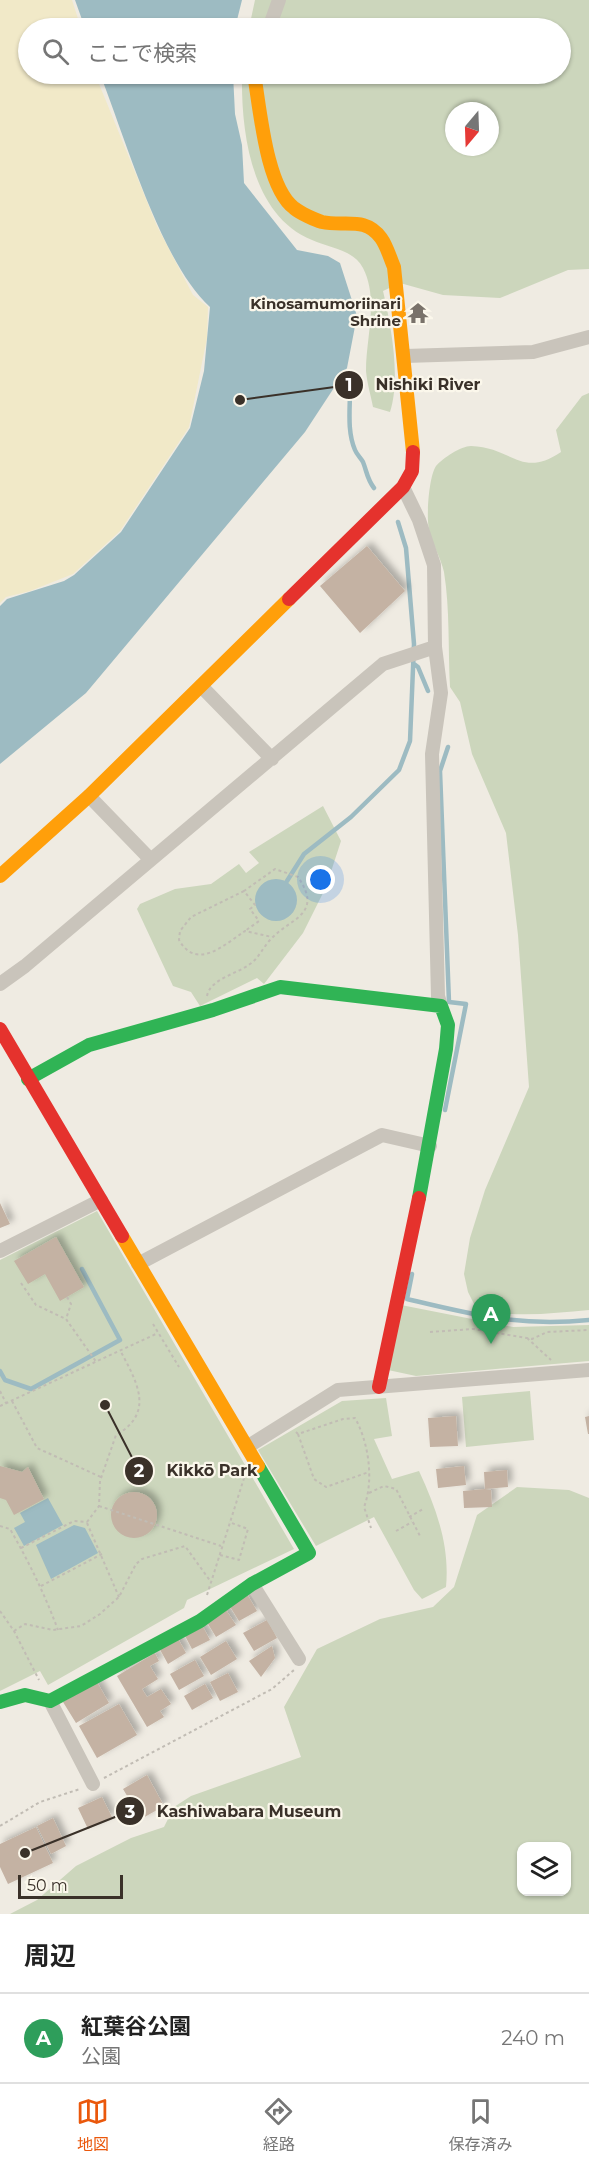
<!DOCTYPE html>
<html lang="ja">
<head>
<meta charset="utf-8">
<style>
	body { margin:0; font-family:Montserrat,"Noto Sans JP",sans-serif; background:#f2f2f2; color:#222 }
	.controls { position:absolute; right:18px; bottom:18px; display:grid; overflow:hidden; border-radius:12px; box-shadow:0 2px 4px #0004 }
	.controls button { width:54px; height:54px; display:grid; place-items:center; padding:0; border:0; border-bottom:2px solid #e0e0e0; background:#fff; color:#222; font:30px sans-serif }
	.compass { position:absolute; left:445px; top:102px; width:54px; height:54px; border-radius:50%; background:#fff; box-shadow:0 2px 4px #0004; rotate:199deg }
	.scale { position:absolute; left:18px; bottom:15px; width:105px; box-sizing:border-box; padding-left:6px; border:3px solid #3a3129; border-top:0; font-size:16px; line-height:21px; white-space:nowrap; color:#3a3129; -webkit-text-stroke:4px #fbf7eb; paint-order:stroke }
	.you { position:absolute; left:321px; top:880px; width:21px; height:21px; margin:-15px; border:4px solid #fff; border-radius:50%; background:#1a73e8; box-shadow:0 0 0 9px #1a73e833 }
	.badge { display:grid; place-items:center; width:39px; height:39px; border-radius:50%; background:#ea580c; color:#fff; font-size:20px; font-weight:700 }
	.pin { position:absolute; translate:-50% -50px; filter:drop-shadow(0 2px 3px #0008) }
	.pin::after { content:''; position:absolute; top:32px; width:21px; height:18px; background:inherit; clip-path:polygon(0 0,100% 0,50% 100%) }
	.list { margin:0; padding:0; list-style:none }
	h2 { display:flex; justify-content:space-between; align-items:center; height:78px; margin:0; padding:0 24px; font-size:26px }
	h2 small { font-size:20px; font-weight:400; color:#767676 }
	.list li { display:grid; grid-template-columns:39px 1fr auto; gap:18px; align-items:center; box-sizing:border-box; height:90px; padding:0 24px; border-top:2px solid #e0e0e0 }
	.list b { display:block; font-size:22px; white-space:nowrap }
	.list p { margin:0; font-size:20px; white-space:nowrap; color:#767676 }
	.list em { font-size:20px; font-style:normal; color:#767676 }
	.icon { flex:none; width:33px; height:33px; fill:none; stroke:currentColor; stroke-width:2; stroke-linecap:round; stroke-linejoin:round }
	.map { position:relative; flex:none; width:589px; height:1914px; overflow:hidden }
	.search { position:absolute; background:#fff; box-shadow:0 2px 4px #0004; left:18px; right:18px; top:18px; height:66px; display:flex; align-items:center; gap:15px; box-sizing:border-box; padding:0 21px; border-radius:33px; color:#767676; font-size:22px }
	.sheet { height:168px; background:#fff }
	nav { display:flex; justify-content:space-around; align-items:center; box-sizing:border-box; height:84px; border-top:2px solid #e0e0e0; background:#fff; font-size:16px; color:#767676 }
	nav a { display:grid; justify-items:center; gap:3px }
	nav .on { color:#ea580c }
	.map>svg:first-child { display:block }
	.green { fill:#ccd6bc; fill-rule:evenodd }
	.sand { fill:#f1e9c8 }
	.water { fill:#9dbbc2 }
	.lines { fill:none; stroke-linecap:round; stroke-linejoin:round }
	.stream { stroke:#9dbbc2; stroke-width:4.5 }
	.building { fill:#c4b2a3; filter:url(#shadow) }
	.path { stroke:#c1bcb4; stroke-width:2; stroke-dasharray:3 3; stroke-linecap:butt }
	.street { stroke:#c9c4bb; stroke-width:14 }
	.fast { stroke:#30b455; stroke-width:14 }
	.slow { stroke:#ff9f0a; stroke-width:14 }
	.jam { stroke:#e5322d; stroke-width:14 }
	.labels { text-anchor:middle; stroke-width:4.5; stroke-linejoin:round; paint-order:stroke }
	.poi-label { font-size:15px; font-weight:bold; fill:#3a3129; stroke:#fbf7eb; text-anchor:end }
	.leader { fill:none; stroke:#3a3129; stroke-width:2 }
	.callout-dot { fill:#3a3129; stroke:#fbf7eb; stroke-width:2 }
	.mark-label { font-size:18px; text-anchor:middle; font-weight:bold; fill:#fff }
	.callout-label { font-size:16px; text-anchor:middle; font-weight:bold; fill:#3a3129; stroke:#fbf7eb; stroke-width:4.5; stroke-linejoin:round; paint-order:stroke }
</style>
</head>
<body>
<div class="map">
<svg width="589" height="1914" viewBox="0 0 589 1914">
	<defs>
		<filter id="shadow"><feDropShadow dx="4.5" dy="-4.5" stdDeviation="3" flood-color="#0004"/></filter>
	</defs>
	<rect width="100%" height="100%" fill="#efebe2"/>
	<path class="green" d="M255 0H589V269L568 270 500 298 443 295 400 283 383 291C391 325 401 378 390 412L373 407C371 396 367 383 366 371 366 337 379 299 363 268 353 249 329 248 312 240 251 215 241 132 242 74H560V28H249ZM454 111H490V147H454Z
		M589 393V1310C552 1313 512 1319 476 1308L468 1292 464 1274 470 1238 485 1190 529 1087 518 935 506 833 472 754 460 702 450 687C448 649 450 609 444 572 441 558 432 544 429 529 426 517 429 476 436 466 443 458 461 446 471 446 512 447 521 479 561 452L556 430 582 396Z
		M323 806 341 841 326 887 303 933 264 984 257 978 200 1006 191 992 173 986 137 909 140 904 175 889 211 884 239 864 246 873 259 863 249 852Z
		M97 1211 294 1549 187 1600 184 1608 48 1685 40 1671 0 1691V1260Z
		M401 1305 513 1327 589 1325V1361L416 1376 388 1370Z
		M530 1391 534 1440 466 1447 462 1397Z
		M386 1398 392 1436 374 1439 392 1479 419 1471C436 1508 450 1545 446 1587L422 1599 414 1590 374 1517 316 1546 258 1450 342 1401Z
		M517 1487 569 1490 589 1498V1914H10L37 1900 76 1866 131 1838 164 1827 174 1807 191 1796 301 1757 284 1707 317 1649 380 1619 433 1607 454 1587 477 1515ZM522 1846H566V1892H522Z"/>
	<path class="sand" d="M0 0H72L81 28H28V74H95L157 226 193 295 208 307 207 338 189 427 120 531 73 574 30 591 6 597 0 603Z"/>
	<path class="water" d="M75 0H242L235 28H85Z
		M100 74H233L235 114 242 145 244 183 297 250 328 256 340 263 357 316 347 368 305 432 86 693 0 764V606L7 599 64 581 74 575 121 532 190 428 204 371 210 307C161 263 125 137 100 74Z
		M255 900a21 21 0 1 1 42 0a21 21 0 1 1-42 0Z
		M48 1498 63 1525 24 1546 14 1528 25 1522 20 1513Z
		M74 1525 85 1528 98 1553 51 1579 36 1545Z"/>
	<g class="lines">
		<path class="stream" d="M350 390C350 410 347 431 355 450 357 455 361 458 363 462 367 472 367 479 374 488
			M414 664 418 667 428 691
			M287 881 304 854 351 817 399 770 410 741 414 644 406 548 398 522
			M445 1110 466 1004 449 1002 440 771 448 747
			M412 1274 407 1299C474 1315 519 1327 589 1320
			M0 1371 5 1380 31 1389 120 1340 82 1269"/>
	</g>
	<path class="building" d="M367 546 405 591 360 633 320 586Z
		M0 1203 10 1224 0 1228Z
		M56 1237 84 1287 60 1301 45 1274 28 1284 14 1261Z
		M456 1416 458 1446 430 1447 428 1418Z
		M589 1416V1434H588L585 1417Z
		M0 1466 22 1472 28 1467 44 1499 14 1515 6 1500 0 1498Z
		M464 1466 466 1485 438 1488 436 1469Z
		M507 1470 508 1487 485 1489 484 1472Z
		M485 1489 491 1490 492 1507 464 1508 463 1491Z
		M111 1515a23 23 0 1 1 46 0a23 23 0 1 1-46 0Z
		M247 1594 257 1611 239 1621 229 1605Z
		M224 1607 236 1625 216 1637 205 1619Z
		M267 1620 277 1638 254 1651 243 1633Z
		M202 1625 210 1640 192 1649 184 1634Z
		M176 1635 186 1653 168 1664 158 1646Z
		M226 1641 237 1659 211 1675 200 1657Z
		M272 1646 275 1658 261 1677 249 1661Z
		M155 1653 159 1661 150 1666 158 1679 142 1689 147 1697 161 1689 171 1704 160 1711 164 1717 147 1727 117 1676Z
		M195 1660 204 1676 179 1690 170 1674Z
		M228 1673 238 1692 220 1701 210 1682Z
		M97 1682 109 1703 76 1723 63 1702Z
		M205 1684 213 1698 192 1710 184 1696Z
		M119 1704 137 1735 97 1758 79 1726Z
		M147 1775 164 1806 141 1819 123 1789Z
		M102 1797 112 1817 88 1829 78 1808Z
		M53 1818 66 1846 51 1854 37 1826Z
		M36 1827 53 1863 8 1884 0 1867V1844Z"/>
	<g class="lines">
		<path class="path" d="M244 891 191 917 180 931 179 940C197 971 224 945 245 931L272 937
			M207 996C210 979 237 974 250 964 259 958 263 947 271 939 290 918 324 915 298 877L275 869 244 891 255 905 250 909 259 921 245 931
			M21 1283 36 1305 66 1319
			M67 1297 71 1304 66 1319 97 1363
			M153 1324 179 1367
			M430 1332 473 1329 532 1339 547 1332 589 1330
			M527 1338 551 1360
			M0 1391 6 1403
			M12 1401 37 1448 101 1477
			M0 1406 158 1333
			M296 1432 298 1434 343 1419 355 1418C369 1443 374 1481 364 1507L371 1528
			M298 1434 314 1479 326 1487 369 1472
			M369 1493 384 1486 396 1489 420 1536
			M99 1506 221 1546
			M409 1517 423 1509
			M87 1522 99 1506 100 1481 116 1435C155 1413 137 1382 121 1352
			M87 1523 119 1597
			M0 1526 10 1529C29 1562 45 1595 58 1630
			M396 1531 412 1522
			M21 1548 74 1521 87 1522
			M220 1555 239 1560 248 1529 229 1522
			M41 1586 102 1554
			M207 1595 245 1475
			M0 1611 14 1631 39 1680
			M14 1631 25 1624 53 1630 81 1626 100 1614 119 1597 136 1564 142 1559 185 1546 211 1582
			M104 1778 272 1689 294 1670
			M0 1826 40 1802 80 1789"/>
		<path class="street" d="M269 28 279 0
			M405 356 533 352 589 337
			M403 487 419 520 434 565 435 647 441 693 432 754 438 996 441 1006
			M201 686 272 759
			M89 796 150 859
			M0 984 25 966 383 664 435 647
			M0 1251 101 1200
			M138 1264 382 1135 430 1146
			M247 1447 338 1390 589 1370
			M252 1584 299 1659
			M50 1701 93 1784"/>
		<path class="fast" d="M28 1079 89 1045 213 1010 280 987 441 1006 448 1025 446 1049 419 1198
			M0 1702 25 1695 50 1701 200 1621 252 1584 309 1553 258 1466"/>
		<path class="slow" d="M254 74C260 108 266 187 294 208 300 213 315 220 322 222 345 227 365 216 381 238 387 246 390 258 394 267L413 452
			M0 876 89 796 289 599
			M122 1236 258 1466"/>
		<path class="jam" d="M289 599 403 487 412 471 413 452
			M0 1029 122 1236
			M379 1387 419 1198"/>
	</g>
	<defs>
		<symbol id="temple-bare" viewBox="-9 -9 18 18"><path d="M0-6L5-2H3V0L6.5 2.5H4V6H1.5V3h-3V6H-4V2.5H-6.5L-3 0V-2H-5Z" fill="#79726a" stroke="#fbf7eb" stroke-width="2.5" paint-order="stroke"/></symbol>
	</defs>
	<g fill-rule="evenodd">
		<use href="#temple-bare" x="403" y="298" width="30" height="30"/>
	</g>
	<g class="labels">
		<g class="poi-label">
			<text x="401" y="309">Kinosamumoriinari<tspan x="401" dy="17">Shrine</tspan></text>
		</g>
	</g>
	<path class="leader" d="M240 400L349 385M105 1405L139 1471M25 1853L130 1811"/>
	<g class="callout-dot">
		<circle cx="240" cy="400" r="6"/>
		<circle cx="105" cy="1405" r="6"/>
		<circle cx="25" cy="1853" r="6"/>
		<circle cx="349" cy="385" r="15"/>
		<circle cx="139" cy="1471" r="15"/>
		<circle cx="130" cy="1811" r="15"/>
	</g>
	<g class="mark-label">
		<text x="349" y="391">1</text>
		<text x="139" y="1477">2</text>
		<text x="130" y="1818">3</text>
	</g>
	<g class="callout-label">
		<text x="428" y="390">Nishiki River</text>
		<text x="212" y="1476">Kikkō Park</text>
		<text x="249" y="1817">Kashiwabara Museum</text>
	</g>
</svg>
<div class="controls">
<button><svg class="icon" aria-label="layers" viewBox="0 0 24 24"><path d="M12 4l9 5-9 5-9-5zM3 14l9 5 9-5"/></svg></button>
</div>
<svg class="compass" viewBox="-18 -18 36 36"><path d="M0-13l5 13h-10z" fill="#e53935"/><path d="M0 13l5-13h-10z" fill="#767676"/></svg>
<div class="scale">50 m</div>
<div class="you"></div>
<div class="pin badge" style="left:491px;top:1344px;background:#2e9e5b">A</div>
<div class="search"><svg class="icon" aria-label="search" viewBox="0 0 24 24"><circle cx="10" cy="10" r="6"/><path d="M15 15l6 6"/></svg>ここで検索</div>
</div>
<section class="sheet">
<h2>周辺<small></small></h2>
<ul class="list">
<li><span class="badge" style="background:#2e9e5b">A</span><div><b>紅葉谷公園</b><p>公園</p></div><em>240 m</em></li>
</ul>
</section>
<nav>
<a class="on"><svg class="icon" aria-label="map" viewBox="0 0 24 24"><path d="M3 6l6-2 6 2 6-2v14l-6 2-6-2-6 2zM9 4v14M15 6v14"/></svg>地図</a>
<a><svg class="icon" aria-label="directions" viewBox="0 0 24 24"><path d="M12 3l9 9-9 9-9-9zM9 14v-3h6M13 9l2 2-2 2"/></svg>経路</a>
<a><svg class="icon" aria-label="saved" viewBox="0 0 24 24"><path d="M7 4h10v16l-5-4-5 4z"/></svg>保存済み</a>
</nav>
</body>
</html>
